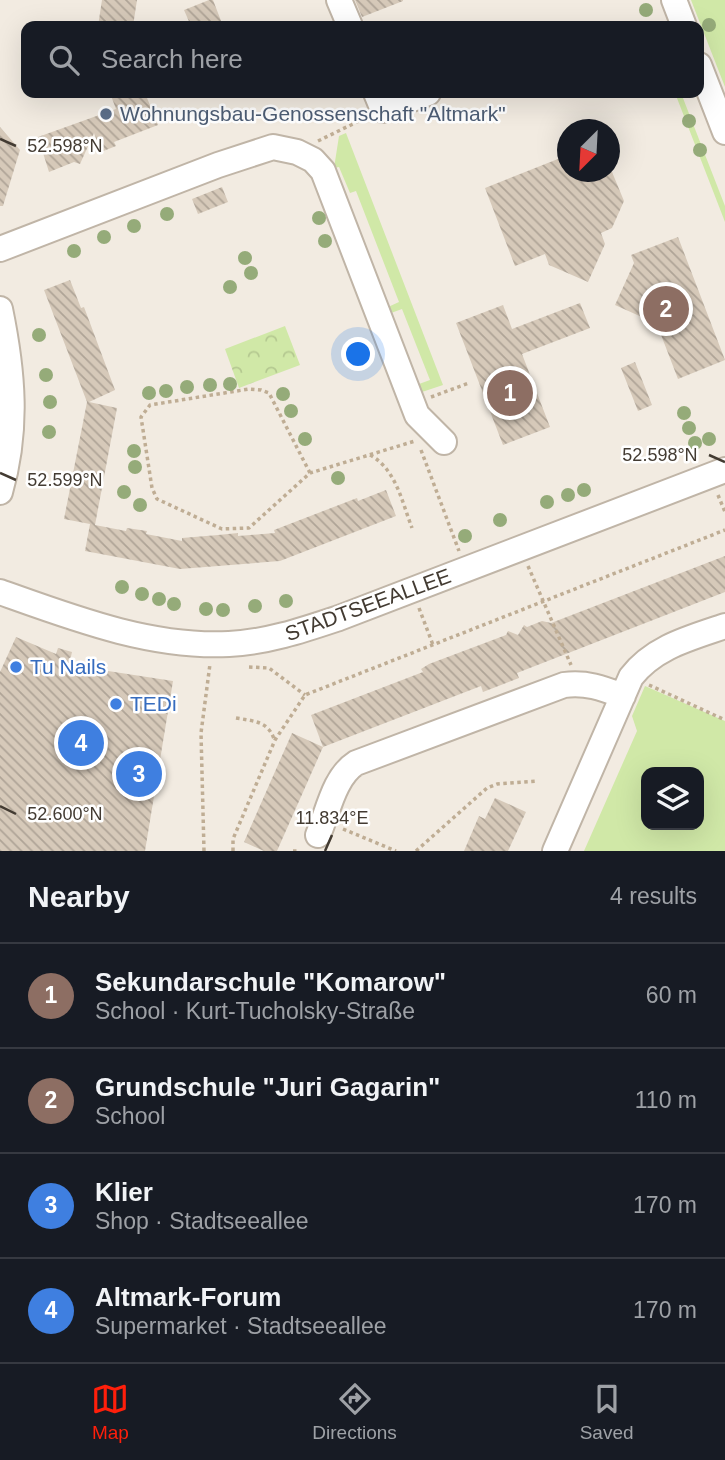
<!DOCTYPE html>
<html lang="en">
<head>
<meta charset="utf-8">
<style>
	body { margin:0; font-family:Helvetica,sans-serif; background:#20242c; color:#f1f3f6 }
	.controls { position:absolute; right:21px; bottom:21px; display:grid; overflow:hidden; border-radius:14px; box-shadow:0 7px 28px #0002 }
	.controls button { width:63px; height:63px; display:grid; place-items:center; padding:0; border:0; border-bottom:2px solid #363941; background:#171b24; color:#f1f3f6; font:35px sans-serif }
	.compass { position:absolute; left:557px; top:119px; width:63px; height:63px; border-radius:50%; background:#171b24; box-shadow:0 7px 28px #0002; rotate:204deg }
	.you { position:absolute; left:359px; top:355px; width:24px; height:24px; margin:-18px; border:5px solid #fff; border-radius:50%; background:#1a73e8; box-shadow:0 0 0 10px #1a73e833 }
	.badge { display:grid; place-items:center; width:46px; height:46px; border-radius:50%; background:#ff1f0b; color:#fff; font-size:23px; font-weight:700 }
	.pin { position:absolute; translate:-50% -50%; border:4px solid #fff; box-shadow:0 2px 7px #0006 }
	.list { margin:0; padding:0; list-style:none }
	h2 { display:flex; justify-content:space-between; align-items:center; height:91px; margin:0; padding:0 28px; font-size:30px }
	h2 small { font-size:23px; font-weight:400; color:#9ea1a6 }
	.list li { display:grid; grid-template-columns:46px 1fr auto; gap:21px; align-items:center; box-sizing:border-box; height:105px; padding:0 28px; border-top:2px solid #363941 }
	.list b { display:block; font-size:26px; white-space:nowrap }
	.list p { margin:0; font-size:23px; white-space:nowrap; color:#9ea1a6 }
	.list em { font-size:23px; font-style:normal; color:#9ea1a6 }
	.icon { flex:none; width:38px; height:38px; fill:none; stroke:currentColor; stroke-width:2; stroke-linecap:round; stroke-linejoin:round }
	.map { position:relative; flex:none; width:725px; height:851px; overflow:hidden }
	.search { position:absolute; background:#171b24; box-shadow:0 7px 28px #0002; left:21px; right:21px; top:21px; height:77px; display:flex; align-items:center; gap:18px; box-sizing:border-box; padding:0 24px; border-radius:14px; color:#9ea1a6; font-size:26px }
	.sheet { height:511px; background:#171b24 }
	nav { display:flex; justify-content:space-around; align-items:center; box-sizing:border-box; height:98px; border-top:2px solid #363941; background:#171b24; font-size:19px; color:#9ea1a6 }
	nav a { display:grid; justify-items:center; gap:4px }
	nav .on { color:#ff1f0b }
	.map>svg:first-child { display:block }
	.grass { fill:#d0e8a7; fill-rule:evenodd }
	.forest { fill:url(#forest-crowns) }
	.building { fill:url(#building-back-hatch) }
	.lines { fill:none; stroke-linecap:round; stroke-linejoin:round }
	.minor-casing { stroke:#c0b5a7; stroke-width:28 }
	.path { stroke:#bfad94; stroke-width:3.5; stroke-dasharray:3.5 3.5; stroke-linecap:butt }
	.minor { stroke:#fff; stroke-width:24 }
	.tree { fill:#95ab79 }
	.ticks { fill:none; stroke:#433b32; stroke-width:2.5 }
	.service-dot { fill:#5c6f8a; stroke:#fff; stroke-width:2.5 }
	.shop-dot { fill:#3f7fe0; stroke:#fff; stroke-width:2.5 }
	.labels { text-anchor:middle; stroke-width:5; stroke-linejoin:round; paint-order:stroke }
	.service-label { font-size:21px; fill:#4e5e75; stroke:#fff; text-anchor:start }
	.street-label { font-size:21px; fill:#433b32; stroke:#fff }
	.shop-label { font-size:21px; fill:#366cbe; stroke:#fff; text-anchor:start }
	.ticks-label { font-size:18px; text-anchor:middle; fill:#433b32; stroke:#fff; stroke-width:5; stroke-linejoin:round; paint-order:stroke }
</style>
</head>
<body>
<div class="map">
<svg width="725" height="851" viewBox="0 0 725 851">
	<defs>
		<pattern id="forest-crowns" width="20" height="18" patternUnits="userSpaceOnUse" patternTransform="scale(1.75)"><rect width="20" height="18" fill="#d0e8a7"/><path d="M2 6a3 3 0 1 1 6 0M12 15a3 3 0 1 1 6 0" fill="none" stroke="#b4c890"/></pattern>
		<pattern id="building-back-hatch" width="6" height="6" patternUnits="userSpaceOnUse" patternTransform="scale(1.75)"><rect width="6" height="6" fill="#d6c9b9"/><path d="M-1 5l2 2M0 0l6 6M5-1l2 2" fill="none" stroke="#afa497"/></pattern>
	</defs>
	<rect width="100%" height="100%" fill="#f2ebe1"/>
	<path class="grass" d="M691 0H725V87Z
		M675 93H681L725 206V222Z
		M346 133 443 385 422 392 419 384 430 380 402 309 391 313 388 307 399 302 356 191 350 193 339 167 334 168 339 136Z
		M645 686 725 721V851H584L637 731 632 716ZM646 772H699V825H646Z"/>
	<path class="forest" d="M285 326 300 365 239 388 225 349Z"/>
	<path class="building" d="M102 0H137L133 26H98Z
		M209 0H213L223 26H191L184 10Z
		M355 0H403V1L362 17Z
		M110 93H145L158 125 114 142 116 146 101 152 94 133 80 164 74 162 49 172 38 137 116 109Z
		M0 127 20 150 3 206H0Z
		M568 155V172H612L624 201 612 228 601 233 605 244 588 282 549 265 545 254 515 266 485 188Z
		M222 187 228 202 198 214 192 199Z
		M678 237 725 360 678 379 653 314 644 318 615 305 634 263 631 255Z
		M70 280 81 308 84 307 115 390 89 402 117 408 95 525 126 531 127 528 147 531 146 534 182 541V538L218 535 238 533V536L275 533 274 530 357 498 358 501 386 490 396 516 280 561 180 569 85 551 90 524 64 519 87 402 44 290Z
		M580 303 590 328 522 354 550 427 503 445 456 323 503 305 512 329Z
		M635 362 652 405 638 411 621 368Z
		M725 556V592L517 673 519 678 483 692 481 686 323 747 311 715 423 672 421 669 429 664 506 635 508 631 518 635 524 625 527 627 542 621 551 623Z
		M16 637 56 654 58 648 72 652 69 665 173 681 145 851H0V672Z
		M292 733 323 747 277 851H264L244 842Z
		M495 798 526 812 508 851H464L479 816 485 819Z"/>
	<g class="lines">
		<defs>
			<path id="minor" d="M339 0 350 26
				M674 0 684 26
				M699 65 725 132
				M376 93 383 110 428 93
				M0 249 218 165 273 147 297 152 313 160 323 171 417 415 444 442
				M0 309C13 372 18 430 0 492
				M0 592C73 618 151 648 229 644 268 642 303 630 339 618L725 470
				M318 835C328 812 334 777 356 763L564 685C586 682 602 688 623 696
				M555 851 631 677C654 647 690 638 725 626"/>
		</defs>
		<use href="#minor" class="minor-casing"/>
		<path class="path" d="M318 141 365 118
			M431 397 469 383
			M421 450 459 551
			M370 455C396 469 402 502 412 528
			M310 473 269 393 261 390 249 389 150 405 141 417 152 488 157 499 222 529 249 528 310 473 415 441
			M718 495 725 512
			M528 566 571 665
			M419 608 433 645
			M249 667 269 668 305 695
			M649 685 725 720
			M236 718C253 721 268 721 274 739
			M343 829 396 851
			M204 851 201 733 210 664
			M233 851V839L275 740 305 695 725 530
			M293 851H297
			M416 851 487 788 497 784 538 781"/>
		<use href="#minor" class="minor"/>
	</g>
	<g class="tree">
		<circle cx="646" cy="10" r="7"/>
		<circle cx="709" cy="25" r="7"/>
		<circle cx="689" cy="121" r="7"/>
		<circle cx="700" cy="150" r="7"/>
		<circle cx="167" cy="214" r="7"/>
		<circle cx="319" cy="218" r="7"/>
		<circle cx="134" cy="226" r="7"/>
		<circle cx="104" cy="237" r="7"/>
		<circle cx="325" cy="241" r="7"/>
		<circle cx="74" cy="251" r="7"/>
		<circle cx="245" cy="258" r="7"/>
		<circle cx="251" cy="273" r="7"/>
		<circle cx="230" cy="287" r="7"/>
		<circle cx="39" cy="335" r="7"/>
		<circle cx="46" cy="375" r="7"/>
		<circle cx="230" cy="384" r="7"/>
		<circle cx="210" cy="385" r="7"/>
		<circle cx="187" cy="387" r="7"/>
		<circle cx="166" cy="391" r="7"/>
		<circle cx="149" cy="393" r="7"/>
		<circle cx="283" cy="394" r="7"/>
		<circle cx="50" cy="402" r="7"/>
		<circle cx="291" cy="411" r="7"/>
		<circle cx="684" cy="413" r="7"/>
		<circle cx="689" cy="428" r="7"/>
		<circle cx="49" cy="432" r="7"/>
		<circle cx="305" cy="439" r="7"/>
		<circle cx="709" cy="439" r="7"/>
		<circle cx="695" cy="443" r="7"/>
		<circle cx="134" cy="451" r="7"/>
		<circle cx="135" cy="467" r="7"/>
		<circle cx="338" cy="478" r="7"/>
		<circle cx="584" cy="490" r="7"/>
		<circle cx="124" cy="492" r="7"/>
		<circle cx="568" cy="495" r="7"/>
		<circle cx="547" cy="502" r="7"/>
		<circle cx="140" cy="505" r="7"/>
		<circle cx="500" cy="520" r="7"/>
		<circle cx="465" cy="536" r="7"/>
		<circle cx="122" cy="587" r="7"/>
		<circle cx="142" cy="594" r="7"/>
		<circle cx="159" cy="599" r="7"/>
		<circle cx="286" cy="601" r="7"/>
		<circle cx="174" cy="604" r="7"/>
		<circle cx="255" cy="606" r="7"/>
		<circle cx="206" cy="609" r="7"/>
		<circle cx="223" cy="610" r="7"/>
	</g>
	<path class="ticks" d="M0 139 16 146M709 455 725 462M0 473 16 480M0 806 16 814M325 851 332 835"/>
	<circle class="service-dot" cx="106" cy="114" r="7"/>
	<g class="shop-dot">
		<circle cx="16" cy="667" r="7"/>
		<circle cx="116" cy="704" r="7"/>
	</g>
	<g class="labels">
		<g class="service-label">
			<text x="120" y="121">Wohnungsbau-Genossenschaft "Altmark"</text>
		</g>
		<g class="street-label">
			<text transform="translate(368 605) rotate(-20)" y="7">STADTSEEALLEE</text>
		</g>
		<g class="shop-label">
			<text x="30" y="674">Tu Nails</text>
			<text x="130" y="711">TEDi</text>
		</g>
	</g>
	<g class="ticks-label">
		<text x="65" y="152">52.598°N</text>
		<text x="660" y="461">52.598°N</text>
		<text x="65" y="486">52.599°N</text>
		<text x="65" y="820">52.600°N</text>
		<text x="332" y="824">11.834°E</text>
	</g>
</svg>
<div class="controls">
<button><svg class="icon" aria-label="layers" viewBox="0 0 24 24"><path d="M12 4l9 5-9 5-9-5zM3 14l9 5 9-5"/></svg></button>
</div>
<svg class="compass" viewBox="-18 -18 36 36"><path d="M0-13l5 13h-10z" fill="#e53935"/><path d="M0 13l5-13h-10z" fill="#9ea1a6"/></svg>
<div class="you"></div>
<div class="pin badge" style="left:510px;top:393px;background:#8d6e63">1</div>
<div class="pin badge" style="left:666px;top:309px;background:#8d6e63">2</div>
<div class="pin badge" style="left:139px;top:774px;background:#3f7fe0">3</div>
<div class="pin badge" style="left:81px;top:743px;background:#3f7fe0">4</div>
<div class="search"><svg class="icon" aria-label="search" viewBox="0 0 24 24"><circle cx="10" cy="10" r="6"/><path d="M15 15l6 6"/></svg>Search here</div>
</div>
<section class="sheet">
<h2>Nearby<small>4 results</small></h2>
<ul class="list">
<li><span class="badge" style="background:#8d6e63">1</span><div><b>Sekundarschule &quot;Komarow&quot;</b><p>School · Kurt-Tucholsky-Straße</p></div><em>60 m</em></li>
<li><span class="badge" style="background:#8d6e63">2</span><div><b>Grundschule &quot;Juri Gagarin&quot;</b><p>School</p></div><em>110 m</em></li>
<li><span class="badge" style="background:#3f7fe0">3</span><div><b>Klier</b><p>Shop · Stadtseeallee</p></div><em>170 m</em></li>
<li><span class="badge" style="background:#3f7fe0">4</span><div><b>Altmark-Forum</b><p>Supermarket · Stadtseeallee</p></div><em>170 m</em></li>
</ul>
</section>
<nav>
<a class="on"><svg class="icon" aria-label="map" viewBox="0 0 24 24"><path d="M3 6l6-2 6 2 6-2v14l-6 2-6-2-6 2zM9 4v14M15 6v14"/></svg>Map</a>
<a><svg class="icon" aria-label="directions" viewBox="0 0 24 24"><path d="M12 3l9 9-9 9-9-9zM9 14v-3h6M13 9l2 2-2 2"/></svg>Directions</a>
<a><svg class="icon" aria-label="saved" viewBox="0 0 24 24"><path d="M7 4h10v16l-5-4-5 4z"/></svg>Saved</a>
</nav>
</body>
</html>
